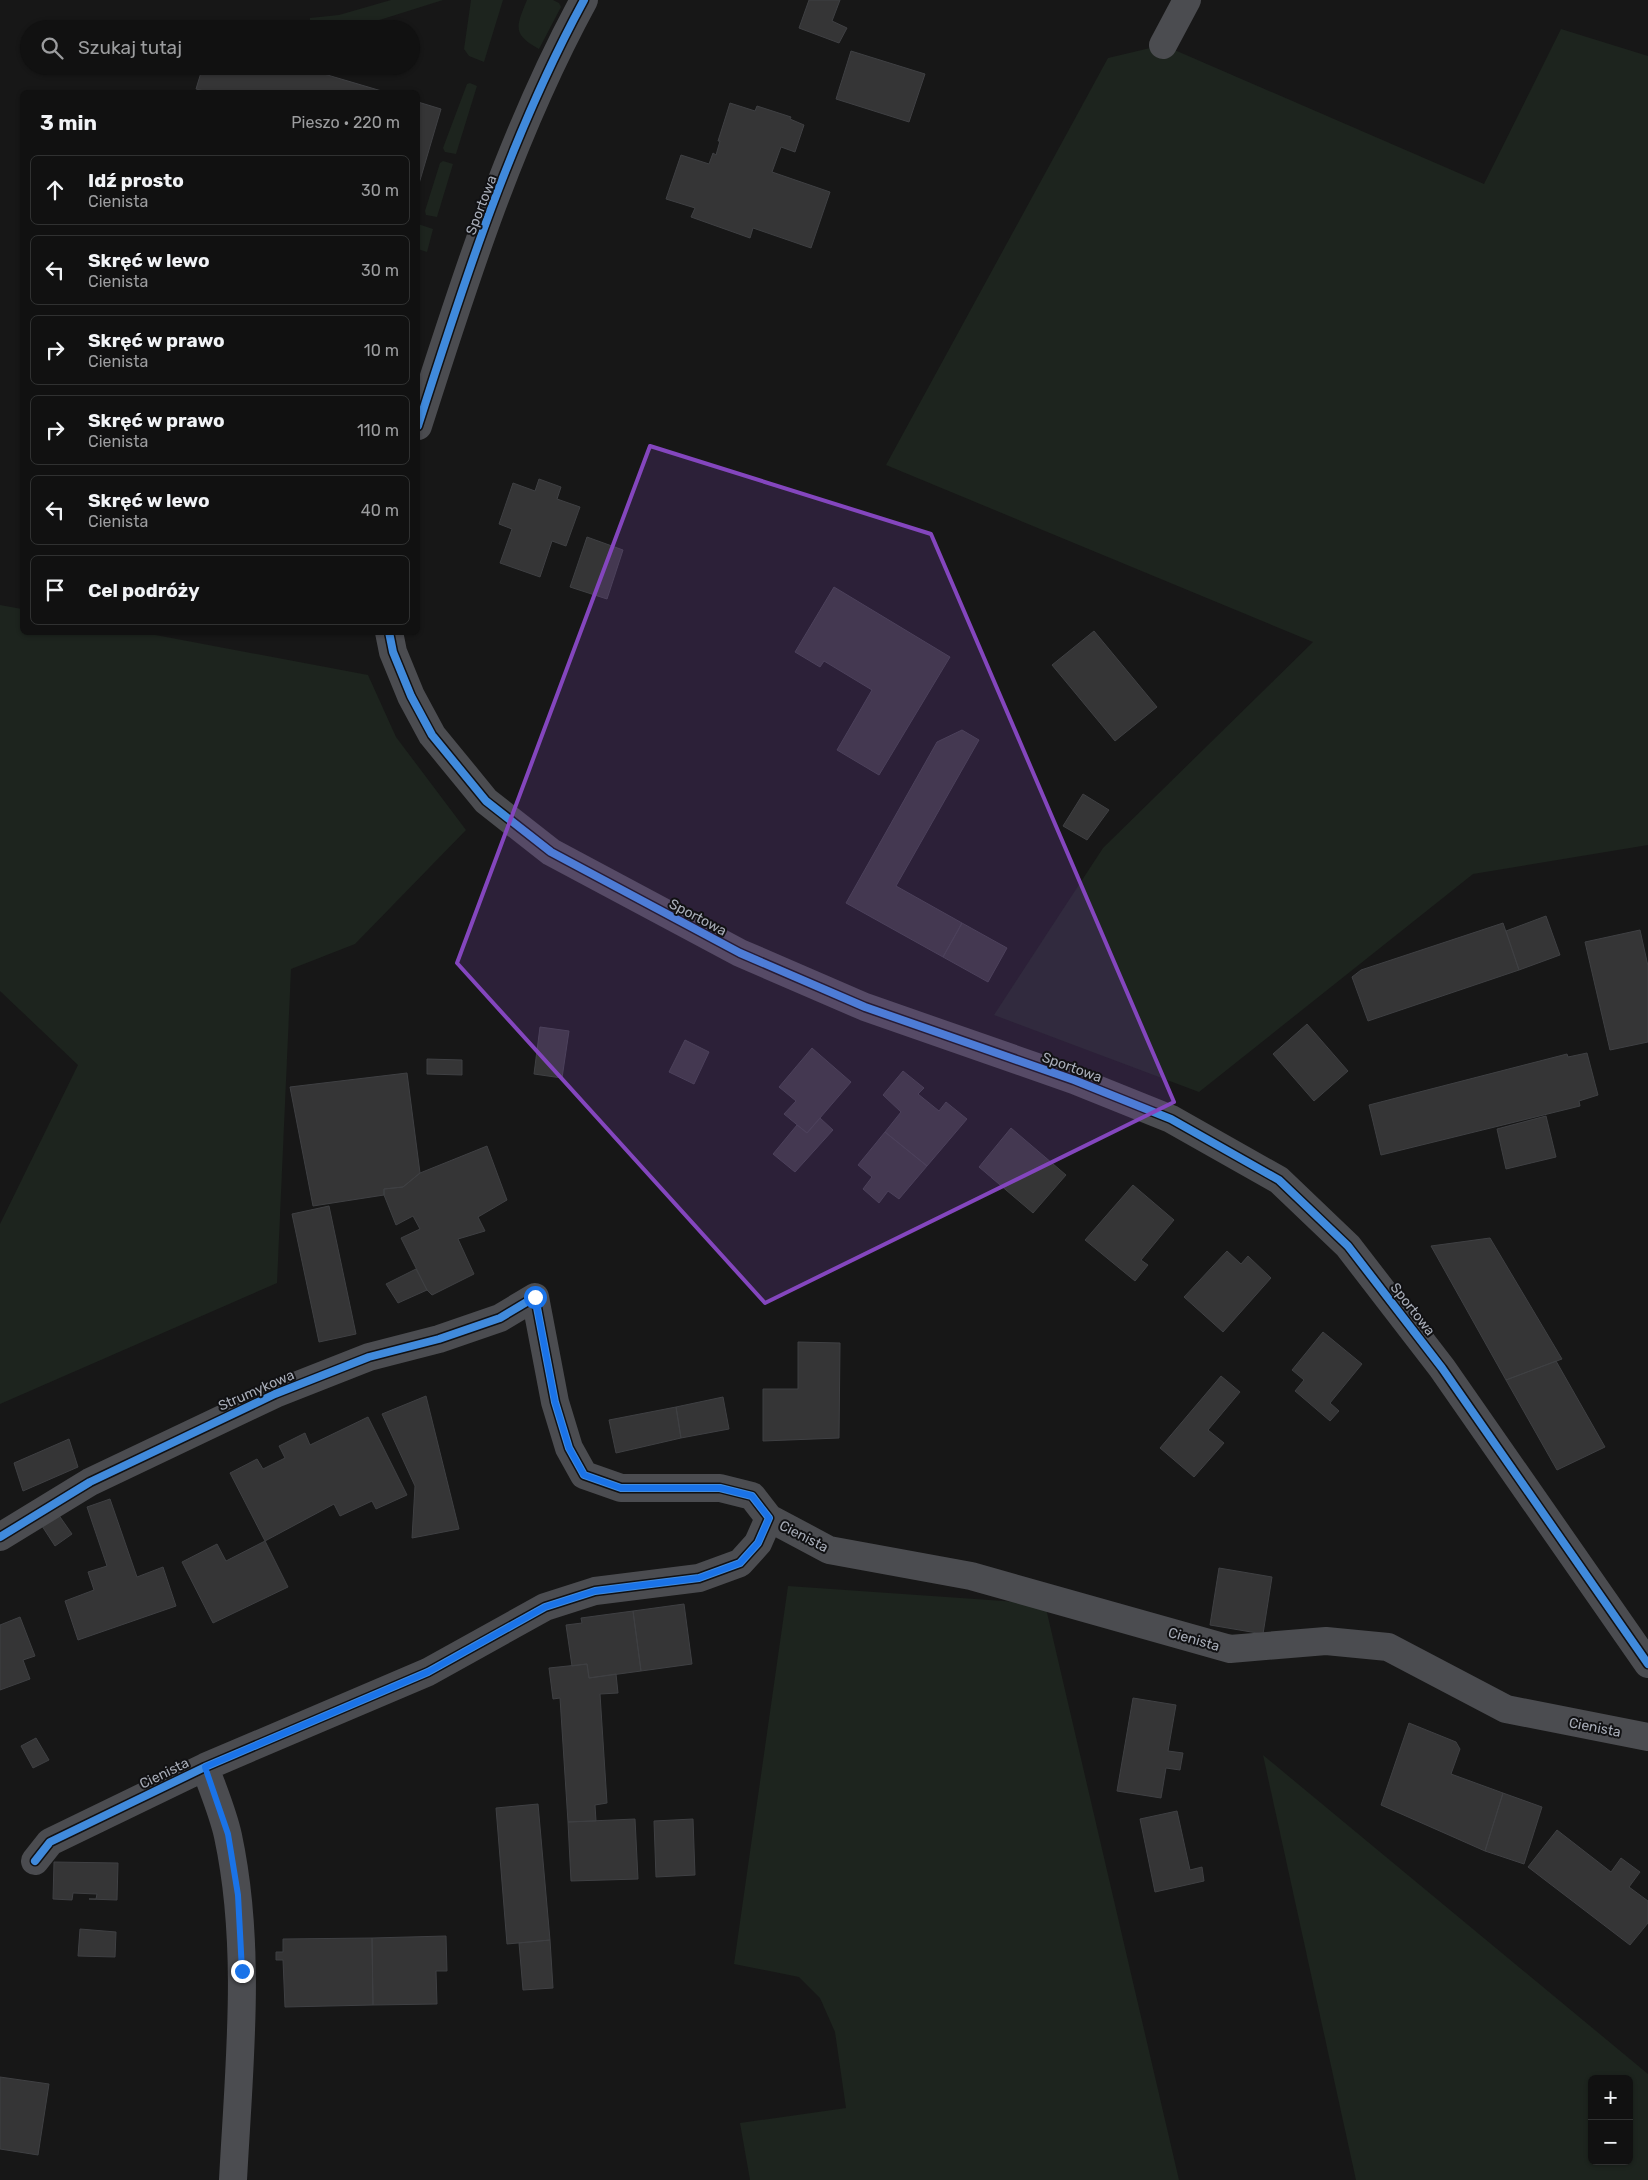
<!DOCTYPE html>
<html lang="pl">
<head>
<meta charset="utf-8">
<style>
	body { margin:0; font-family:Rubik,sans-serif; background:#1a1a1a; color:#f1f3f6 }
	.controls { position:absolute; right:15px; bottom:15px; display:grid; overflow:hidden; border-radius:8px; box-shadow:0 1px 4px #0004 }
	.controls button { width:45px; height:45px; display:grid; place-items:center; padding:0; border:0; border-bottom:1px solid #303131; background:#111; color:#f1f3f6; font:25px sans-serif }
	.stop { position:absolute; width:15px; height:15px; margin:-11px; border:4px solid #1a73e8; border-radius:50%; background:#fff }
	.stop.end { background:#1a73e8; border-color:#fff; box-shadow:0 1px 5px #0008 }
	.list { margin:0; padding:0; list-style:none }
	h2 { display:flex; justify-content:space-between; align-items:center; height:65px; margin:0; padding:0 20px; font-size:21px }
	h2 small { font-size:16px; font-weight:400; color:#9c9d9f }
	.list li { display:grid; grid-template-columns:32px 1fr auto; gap:15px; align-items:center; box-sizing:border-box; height:70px; margin:0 10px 10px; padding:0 10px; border:1px solid #303131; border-radius:8px }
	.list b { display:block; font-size:19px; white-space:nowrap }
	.list p { margin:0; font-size:16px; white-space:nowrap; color:#9c9d9f }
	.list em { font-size:16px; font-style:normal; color:#9c9d9f }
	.icon { flex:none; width:28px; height:28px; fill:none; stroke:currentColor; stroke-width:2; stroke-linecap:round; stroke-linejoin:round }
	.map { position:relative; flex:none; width:1648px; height:2180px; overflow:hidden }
	.search { position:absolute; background:#111; box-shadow:0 1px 4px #0004; left:20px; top:20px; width:400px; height:55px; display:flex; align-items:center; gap:12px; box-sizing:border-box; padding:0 18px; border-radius:28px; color:#9c9d9f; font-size:19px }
	.panel { position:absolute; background:#111; box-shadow:0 1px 4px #0004; left:20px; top:90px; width:400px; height:545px; border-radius:8px }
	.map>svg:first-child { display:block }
	.green { fill:#1d241e; fill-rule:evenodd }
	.building { fill:#353536; stroke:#3f4043 }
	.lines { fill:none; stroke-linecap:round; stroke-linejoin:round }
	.street { stroke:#4b4c50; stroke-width:28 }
	.cycleway-casing { stroke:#111113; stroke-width:11 }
	.cycleway { stroke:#408adc; stroke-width:8 }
	.route { stroke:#1a73e8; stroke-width:6 }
	.marked { fill:#8446be; fill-opacity:0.2; stroke:#8446be; stroke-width:4; stroke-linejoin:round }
	.labels { text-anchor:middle; stroke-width:4; stroke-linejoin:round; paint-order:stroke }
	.street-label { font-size:14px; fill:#a8adb8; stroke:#111113 }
</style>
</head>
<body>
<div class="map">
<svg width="1648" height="2180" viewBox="0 0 1648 2180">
	<rect width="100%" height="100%" fill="#171717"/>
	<path class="green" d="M391 0H443L351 29H303L302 26 310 25V18L339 15Z
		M471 0H503L484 62 469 56 464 49Z
		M527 0H553L559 3 561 7 539 49C512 34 516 27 527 0Z
		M1561 29 1648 56V845L1473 874 1199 1092 994 1015 1103 848 1313 642 886 465 1108 58 1163 45 1484 184Z
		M470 83 477 86 456 154 445 152 443 148 467 84Z
		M443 161 453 164 437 217 426 215 425 211 440 163Z
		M418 224 433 229 427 252 418 249Z
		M0 605 22 609V632L145 633 368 675 396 737 466 830 355 944 291 969 277 1283 0 1404V1224L78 1065 0 991Z
		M788 1586 1045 1604 1179 2180H750L740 2123 846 2108 835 2032 820 1998 799 1977 734 1964Z
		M1263 1755 1648 2074V2180H1356ZM1592 2079H1629V2161H1592Z"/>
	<path class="building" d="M809 0H840L832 21 847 28 839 43 799 28Z
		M851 51 925 74 909 122 836 99Z
		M203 66H255L263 69 264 66H297L385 92H208L196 89Z
		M418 102 441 109 418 187Z
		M730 103 755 111 757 106 791 117 790 119 804 125 795 152 781 147 772 172 830 192 811 248 753 228 750 238 691 217 695 208 666 199 681 155 709 164 713 153 716 155 720 141H718Z
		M539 479 561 487 557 499 580 507 566 546 552 541 540 577 500 563 512 529 499 524 513 483 535 491Z
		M587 537 623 550 607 599 570 587Z
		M834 587 950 657 879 775 837 750 872 690 824 661 820 667 795 652Z
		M1094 631 1157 707 1115 741 1052 665Z
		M962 730 979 740 896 886 962 923 943 957 846 903 937 742Z
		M1083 794 1109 810 1087 840 1063 826Z
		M1546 916 1560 955 1519 970 1506 931Z
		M962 923 1007 948 988 982 943 957Z
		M1503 923 1519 970 1368 1021 1352 977 1361 970Z
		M1640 930 1648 966V1042L1610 1050 1585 942Z
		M1307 1024 1348 1071 1314 1101 1273 1054Z
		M540 1027 569 1031 562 1078 534 1074Z
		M685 1040 709 1052 694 1084 669 1072Z
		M812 1048 851 1082 807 1133 784 1114 796 1101 779 1087Z
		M1587 1053 1598 1095 1579 1101 1580 1106 1381 1155 1369 1105 1567 1054 1568 1057Z
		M427 1059 462 1060V1075L427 1074Z
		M903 1071 924 1088 918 1094 939 1111 946 1102 967 1119 927 1166 885 1132 901 1112 883 1095Z
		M407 1073 420 1173 403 1187 384 1189V1195L313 1206 290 1087Z
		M1546 1116 1556 1157 1506 1169 1497 1129Z
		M820 1118 833 1130 795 1172 773 1154 797 1125 807 1133Z
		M1011 1128 1066 1175 1033 1213 979 1167Z
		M885 1132 927 1166 899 1199 888 1191 879 1203 863 1189 872 1177 858 1165Z
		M487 1146 507 1200 478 1217 485 1231 458 1239 474 1274 432 1295 427 1290 401 1238 420 1229 413 1216 396 1225 384 1195V1189L403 1187 420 1173Z
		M1133 1185 1174 1220 1141 1260 1148 1265 1135 1281 1085 1240Z
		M329 1206 356 1334 319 1342 292 1214Z
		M1490 1238 1562 1359 1506 1380 1431 1246Z
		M1227 1251 1241 1264 1248 1256 1271 1278 1223 1332 1184 1297Z
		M416 1269 427 1290 398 1303 386 1284Z
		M1323 1332 1362 1364 1330 1403 1339 1411 1330 1421 1295 1391 1304 1380 1292 1370Z
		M798 1342 840 1343 839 1438 763 1441V1389H798Z
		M1556 1361 1605 1447 1557 1470 1506 1380Z
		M1221 1376 1240 1392 1208 1430 1224 1443 1194 1477 1160 1448Z
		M426 1396 459 1529 412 1538 415 1486 382 1414Z
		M723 1397 729 1429 681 1438 676 1407Z
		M676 1407 681 1438 616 1453 609 1420Z
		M368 1417 407 1495 376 1509 372 1501 340 1516 334 1504 265 1541 230 1473 257 1459 263 1469 285 1458 279 1446 305 1433 310 1445Z
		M69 1439 78 1467 23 1491 14 1463Z
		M110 1499 137 1577 163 1567 176 1606 78 1640 65 1601 94 1590 88 1572 107 1566 87 1507Z
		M58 1514 72 1534 55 1546 42 1526Z
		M265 1541 288 1587 213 1623 182 1562 217 1544 226 1561Z
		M1219 1568 1272 1577 1263 1634 1210 1625Z
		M684 1604 692 1664 641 1671 633 1611Z
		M633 1611 641 1671 589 1678 587 1664 572 1666 566 1625 582 1623 581 1618Z
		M20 1617 35 1656 23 1660 30 1679 0 1690V1625Z
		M587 1664 589 1678 616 1674 618 1693 600 1694 607 1803 595 1805 596 1821 568 1822 560 1698 553 1699 549 1668Z
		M1133 1698 1176 1705 1168 1751 1183 1753 1180 1770 1166 1768 1161 1798 1117 1791Z
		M1409 1723 1456 1742 1460 1749 1451 1774 1503 1793 1485 1851 1381 1805Z
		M36 1738 49 1760 33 1768 21 1746Z
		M1503 1793 1542 1807 1524 1864 1485 1851Z
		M538 1804 550 1940 507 1944 496 1808Z
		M1177 1811 1190 1870 1202 1867 1204 1881 1155 1892 1140 1819Z
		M635 1819 638 1879 571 1881 568 1822Z
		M693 1819 695 1875 656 1877 654 1821Z
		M1557 1830 1611 1872 1621 1858 1640 1872 1629 1887 1648 1901V1923L1630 1945 1528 1867Z
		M54 1862 118 1863 117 1900 89 1899H96L97 1894 73 1893 72 1900 53 1899Z
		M80 1929 116 1932 115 1957 78 1956Z
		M446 1936 447 1971H436L437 2004 373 2005 372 1938Z
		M372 1938 373 2005 285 2007 283 1960H276V1952H283V1939Z
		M550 1940 553 1988 523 1990 519 1943Z
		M0 2077 49 2084 38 2155 0 2149Z"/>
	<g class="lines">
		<path class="street" d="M1163 45 1187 0
			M418 426C464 282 511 134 584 0
			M389 632 393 652 411 696 432 735 486 801 551 852 740 953 865 1007 1074 1080 1171 1119 1279 1180 1348 1246 1442 1368 1648 1664
			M769 1518 829 1550 971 1576 1230 1649 1326 1641 1388 1647 1506 1709 1648 1737
			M0 1537 90 1482 275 1394 369 1357 439 1339 500 1318 535 1297 555 1402 569 1448 584 1475 621 1488H720L752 1496 769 1518 758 1543 740 1563 699 1578 595 1591 545 1607 428 1672 205 1767 50 1842 35 1861
			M205 1767C213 1790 223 1813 228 1836 252 1948 239 2066 233 2180"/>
		<defs>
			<path id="cycleway" d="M418 426C464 282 511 134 584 0
				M389 632 393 652 411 696 432 735 486 801 551 852 740 953 865 1007 1074 1080 1171 1119 1279 1180 1348 1246 1442 1368 1648 1664
				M0 1537 90 1482 275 1394 369 1357 439 1339 500 1318 535 1297 555 1402 569 1448 584 1475 621 1488H720L752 1496 769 1518 758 1543 740 1563 699 1578 595 1591 545 1607 428 1672 205 1767 50 1842 35 1861"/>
		</defs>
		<use href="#cycleway" class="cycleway-casing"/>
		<use href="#cycleway" class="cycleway"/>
	</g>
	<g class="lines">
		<path class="route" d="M242 1971 238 1895 228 1834 205 1767 428 1672 545 1607 595 1591 699 1578 740 1563 758 1543 769 1518 752 1496 720 1488H621L584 1475 569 1448 555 1402 535 1297"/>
	</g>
	<path class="marked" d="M650 446 931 534 1174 1102 765 1303 457 963Z"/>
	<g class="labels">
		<g class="street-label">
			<text transform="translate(481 205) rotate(-69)" y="5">Sportowa</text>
			<text transform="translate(698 917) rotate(28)" y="5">Sportowa</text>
			<text transform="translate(1072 1067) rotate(20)" y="5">Sportowa</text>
			<text transform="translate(1413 1309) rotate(52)" y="5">Sportowa</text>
			<text transform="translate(256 1390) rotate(-24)" y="5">Strumykowa</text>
			<text transform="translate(804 1536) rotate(27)" y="5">Cienista</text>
			<text transform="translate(1194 1639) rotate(16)" y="5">Cienista</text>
			<text transform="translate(1595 1727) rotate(11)" y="5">Cienista</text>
			<text transform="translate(164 1773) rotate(-26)" y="5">Cienista</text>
		</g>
	</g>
</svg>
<div class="controls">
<button>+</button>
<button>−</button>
</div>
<div class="stop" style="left:535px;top:1297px"></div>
<div class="stop end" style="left:242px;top:1971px"></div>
<div class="search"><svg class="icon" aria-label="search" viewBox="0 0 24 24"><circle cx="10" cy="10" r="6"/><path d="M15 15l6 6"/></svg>Szukaj tutaj</div>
<section class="panel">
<h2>3 min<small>Pieszo · 220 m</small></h2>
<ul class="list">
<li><svg class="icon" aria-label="ahead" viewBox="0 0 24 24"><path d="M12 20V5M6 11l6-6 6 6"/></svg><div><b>Idź prosto</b><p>Cienista</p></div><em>30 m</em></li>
<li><svg class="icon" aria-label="left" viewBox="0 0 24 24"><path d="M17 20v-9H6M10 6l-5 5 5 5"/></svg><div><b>Skręć w lewo</b><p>Cienista</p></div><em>30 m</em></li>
<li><svg class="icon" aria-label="right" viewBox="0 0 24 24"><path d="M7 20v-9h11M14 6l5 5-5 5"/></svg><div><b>Skręć w prawo</b><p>Cienista</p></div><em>10 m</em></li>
<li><svg class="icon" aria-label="right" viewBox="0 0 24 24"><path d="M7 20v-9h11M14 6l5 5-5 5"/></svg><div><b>Skręć w prawo</b><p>Cienista</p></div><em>110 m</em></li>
<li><svg class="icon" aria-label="left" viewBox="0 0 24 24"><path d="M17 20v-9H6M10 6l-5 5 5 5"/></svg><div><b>Skręć w lewo</b><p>Cienista</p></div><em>40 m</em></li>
<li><svg class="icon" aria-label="arrive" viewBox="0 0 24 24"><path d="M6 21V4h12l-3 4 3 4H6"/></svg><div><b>Cel podróży</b></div></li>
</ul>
</section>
</div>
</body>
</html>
